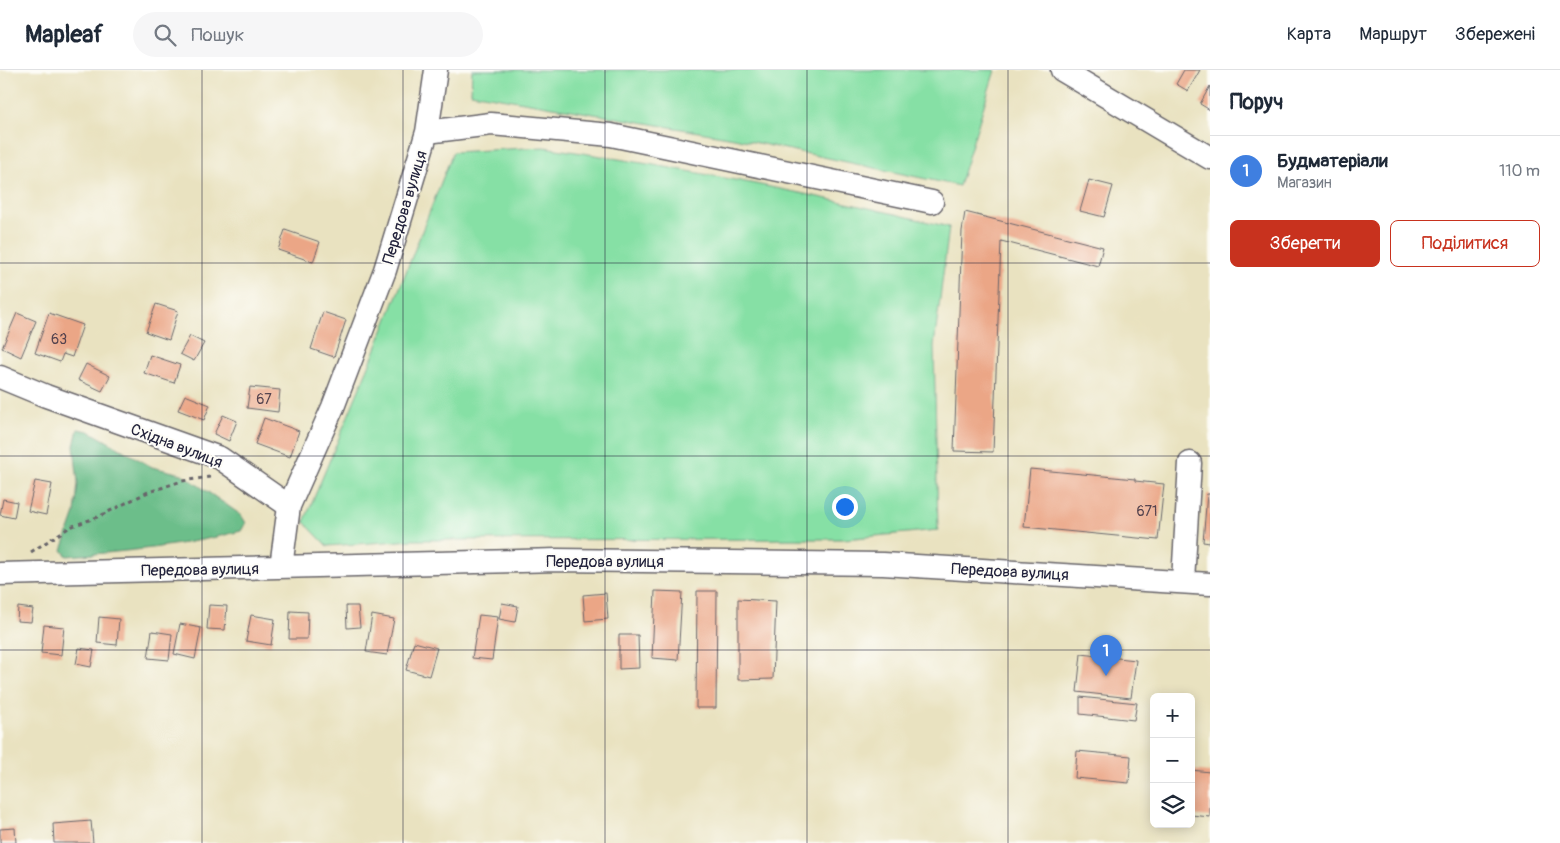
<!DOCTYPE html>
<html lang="uk">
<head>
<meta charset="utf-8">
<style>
	body { margin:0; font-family:Pangolin,sans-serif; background:#f6f6f7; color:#1f2937 }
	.controls { position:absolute; right:15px; bottom:15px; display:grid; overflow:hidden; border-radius:8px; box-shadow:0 2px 12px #0003 }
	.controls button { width:45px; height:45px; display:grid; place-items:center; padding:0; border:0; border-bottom:1px solid #e0e1e3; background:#fff; color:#1f2937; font:25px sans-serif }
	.you { position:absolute; left:844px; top:436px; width:18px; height:18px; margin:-12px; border:4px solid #fff; border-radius:50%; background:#1a73e8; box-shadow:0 0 0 8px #1a73e833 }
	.badge { display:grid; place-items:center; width:32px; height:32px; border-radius:50%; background:#c8321e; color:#fff; font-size:16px; font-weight:700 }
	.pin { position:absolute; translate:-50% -41px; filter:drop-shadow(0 1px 2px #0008) }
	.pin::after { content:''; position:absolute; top:26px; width:18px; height:15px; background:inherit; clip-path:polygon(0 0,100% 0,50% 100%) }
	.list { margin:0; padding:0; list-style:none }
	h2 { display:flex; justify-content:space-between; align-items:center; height:65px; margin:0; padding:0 20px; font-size:21px }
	h2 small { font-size:16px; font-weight:400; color:#747a83 }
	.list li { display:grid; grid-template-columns:32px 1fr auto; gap:15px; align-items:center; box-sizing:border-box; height:70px; padding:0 20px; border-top:1px solid #e0e1e3 }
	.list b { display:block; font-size:19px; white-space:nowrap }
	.list p { margin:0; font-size:16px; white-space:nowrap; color:#747a83 }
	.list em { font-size:16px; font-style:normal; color:#747a83 }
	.actions { display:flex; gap:10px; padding:15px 20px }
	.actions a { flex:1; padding:11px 0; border:1px solid #c8321e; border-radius:8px; text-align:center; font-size:18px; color:#c8321e }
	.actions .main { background:#c8321e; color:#fff }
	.icon { flex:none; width:28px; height:28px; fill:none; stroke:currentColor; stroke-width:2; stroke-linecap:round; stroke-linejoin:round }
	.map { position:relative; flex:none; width:1210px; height:773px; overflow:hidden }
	header { display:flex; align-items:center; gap:30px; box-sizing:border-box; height:70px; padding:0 25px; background:#fff; border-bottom:1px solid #e0e1e3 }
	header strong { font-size:24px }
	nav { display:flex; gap:28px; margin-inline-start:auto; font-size:18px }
	.search { width:350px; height:45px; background:#f6f6f7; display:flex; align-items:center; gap:12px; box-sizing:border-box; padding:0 18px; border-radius:28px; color:#747a83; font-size:19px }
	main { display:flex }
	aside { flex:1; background:#fff }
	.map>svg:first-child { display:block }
	.green { fill:#86e0a5; stroke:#548170 }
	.forest { fill:#6cbe8a; stroke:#477062 }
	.building { fill:#eba686 }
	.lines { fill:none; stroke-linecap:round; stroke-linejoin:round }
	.minor-casing { stroke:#68656a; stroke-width:25 }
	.path { stroke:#68656a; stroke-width:3; stroke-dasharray:4 4; stroke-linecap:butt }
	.minor { stroke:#fff; stroke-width:22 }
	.grid { fill:none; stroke:#22223b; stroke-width:1; stroke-opacity:0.55 }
	.labels { text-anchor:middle; stroke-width:4; stroke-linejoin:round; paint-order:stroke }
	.number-label { font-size:14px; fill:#54434e }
	.street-label { font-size:16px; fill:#22223b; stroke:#fdfcf7 }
</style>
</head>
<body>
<header>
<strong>Mapleaf</strong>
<div class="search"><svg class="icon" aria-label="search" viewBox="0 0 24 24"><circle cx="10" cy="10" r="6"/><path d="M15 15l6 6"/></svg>Пошук</div>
<nav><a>Карта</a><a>Маршрут</a><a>Збережені</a></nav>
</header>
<main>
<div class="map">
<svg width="1210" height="773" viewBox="0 0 1210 773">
	<rect width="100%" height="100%" fill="#fdfcf7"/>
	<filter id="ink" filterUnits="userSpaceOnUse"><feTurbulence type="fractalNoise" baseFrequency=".02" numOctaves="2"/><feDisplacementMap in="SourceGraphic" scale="10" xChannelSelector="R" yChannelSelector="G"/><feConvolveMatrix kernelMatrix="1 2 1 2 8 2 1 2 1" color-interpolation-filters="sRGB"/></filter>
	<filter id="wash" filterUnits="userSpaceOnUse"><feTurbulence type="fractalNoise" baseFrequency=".0096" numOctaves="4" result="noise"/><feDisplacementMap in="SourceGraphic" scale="20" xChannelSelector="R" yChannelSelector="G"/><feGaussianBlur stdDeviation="1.12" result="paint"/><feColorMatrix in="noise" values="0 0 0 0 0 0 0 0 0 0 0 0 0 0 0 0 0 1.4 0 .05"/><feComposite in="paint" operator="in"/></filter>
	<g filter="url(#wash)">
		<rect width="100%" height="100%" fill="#e9e2c0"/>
		<path class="green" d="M472 0H995L959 116 734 68 471 23Z
			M544 77C681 98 816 124 949 157L934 276 938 460 844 469 414 470 327 476 304 452 375 281 453 82Z"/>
		<path class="forest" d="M78 359 89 361 152 397 182 404 241 445 246 453 241 461C185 476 125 482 67 486L62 480 75 443 78 413 74 376Z"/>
		<g id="blocks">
			<path class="building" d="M1184 0H1200L1188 21 1176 14Z
				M1210 16V40L1200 34Z
				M1089 110 1113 116 1104 147 1080 141Z
				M965 142 1103 177 1098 196 1001 171 993 382 954 381 962 161Z
				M285 160 320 172 313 192 278 180Z
				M156 234 178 241 169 270 146 262Z
				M323 242 346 250 334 287 311 279Z
				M17 243 36 251 21 287 2 278Z
				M49 243 83 255 72 287 63 284 60 292 35 283Z
				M190 266 204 273 194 291 180 284Z
				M150 285 180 295 174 313 144 303Z
				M86 294 110 306 102 321 78 310Z
				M250 317 280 320 278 342 247 338Z
				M185 325 210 335 204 350 178 340Z
				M223 345 237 351 229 371 214 364Z
				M264 348 299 361 290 387 255 374Z
				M1030 399 1135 409V411L1164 414 1158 470 1024 457Z
				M35 411 52 414 46 445 28 441Z
				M1207 424H1210V473L1203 472Z
				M3 429 17 432 14 448 0 445Z
				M655 521 682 522 678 590 652 588Z
				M697 521H717L716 638H696Z
				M606 523 608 549 585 551 583 525Z
				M738 529 776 531 773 609 738 610Z
				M502 533 518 536 515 552 499 549Z
				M209 535 227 536 225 560 207 559Z
				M346 536H358L360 557 347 558Z
				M18 537 33 539 31 552 17 551Z
				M290 541 308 542 307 569H289Z
				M251 545 275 549 271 575 246 571Z
				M372 545 394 549 387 585 366 582Z
				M479 545 498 547 492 590 472 588Z
				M99 547 119 549 117 575 97 573Z
				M180 554 201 558 195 589 174 584Z
				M44 555 64 557 61 585 41 583Z
				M152 561 172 564 169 590 148 588Z
				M619 565H638L639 598 619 599Z
				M414 572 437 578 429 606 406 600Z
				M79 578 94 580 91 597 76 594Z
				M1081 584 1136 590 1131 628 1077 622Z
				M1080 627 1137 633 1134 650 1080 644Z
				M1077 681 1131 686 1129 713 1075 708Z
				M1191 700 1210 702V747L1191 745Z
				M91 751 93 773H54L53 754Z
				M15 758 16 773H0V759Z"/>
		</g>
	</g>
	<g filter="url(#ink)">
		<use href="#blocks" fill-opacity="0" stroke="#68656a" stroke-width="1"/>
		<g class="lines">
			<defs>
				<path id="minor" d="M1062 0 1210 88
					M427 62 491 54 611 65 932 132
					M0 307 46 326 220 388 289 436 281 497
					M289 436 333 337 385 200 427 62 436 0
					M0 504 557 490 883 494 1210 514
					M1183 511 1190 393"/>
			</defs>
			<use href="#minor" class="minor-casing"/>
			<path class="path" d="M31 482 70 457 100 446 146 423 182 411 210 407"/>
			<use href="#minor" class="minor"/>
		</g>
	</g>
	<path class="grid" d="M202 0V773M403 0V773M605 0V773M807 0V773M1008 0V773M0 193H1210M0 386H1210M0 580H1210"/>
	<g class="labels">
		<g class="number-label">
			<text x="59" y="274">63</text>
			<text x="264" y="334">67</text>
			<text x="1147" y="446">671</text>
		</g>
		<g class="street-label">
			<text transform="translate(404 137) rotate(-73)" y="6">Передова вулиця</text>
			<text transform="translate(177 375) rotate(21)" y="6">Східна вулиця</text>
			<text x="605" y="497">Передова вулиця</text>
			<text transform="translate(200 499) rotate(-1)" y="6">Передова вулиця</text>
			<text transform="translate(1010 501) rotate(3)" y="6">Передова вулиця</text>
		</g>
	</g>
</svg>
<div class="controls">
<button>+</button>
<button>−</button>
<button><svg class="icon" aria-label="layers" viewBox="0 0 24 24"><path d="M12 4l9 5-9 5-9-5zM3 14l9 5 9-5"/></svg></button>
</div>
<div class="you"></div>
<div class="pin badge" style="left:1106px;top:606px;background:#3f7fe0">1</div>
</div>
<aside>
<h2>Поруч<small></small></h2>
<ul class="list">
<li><span class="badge" style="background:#3f7fe0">1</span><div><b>Будматеріали</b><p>Магазин</p></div><em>110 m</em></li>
</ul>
<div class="actions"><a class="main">Зберегти</a><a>Поділитися</a></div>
</aside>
</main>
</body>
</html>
